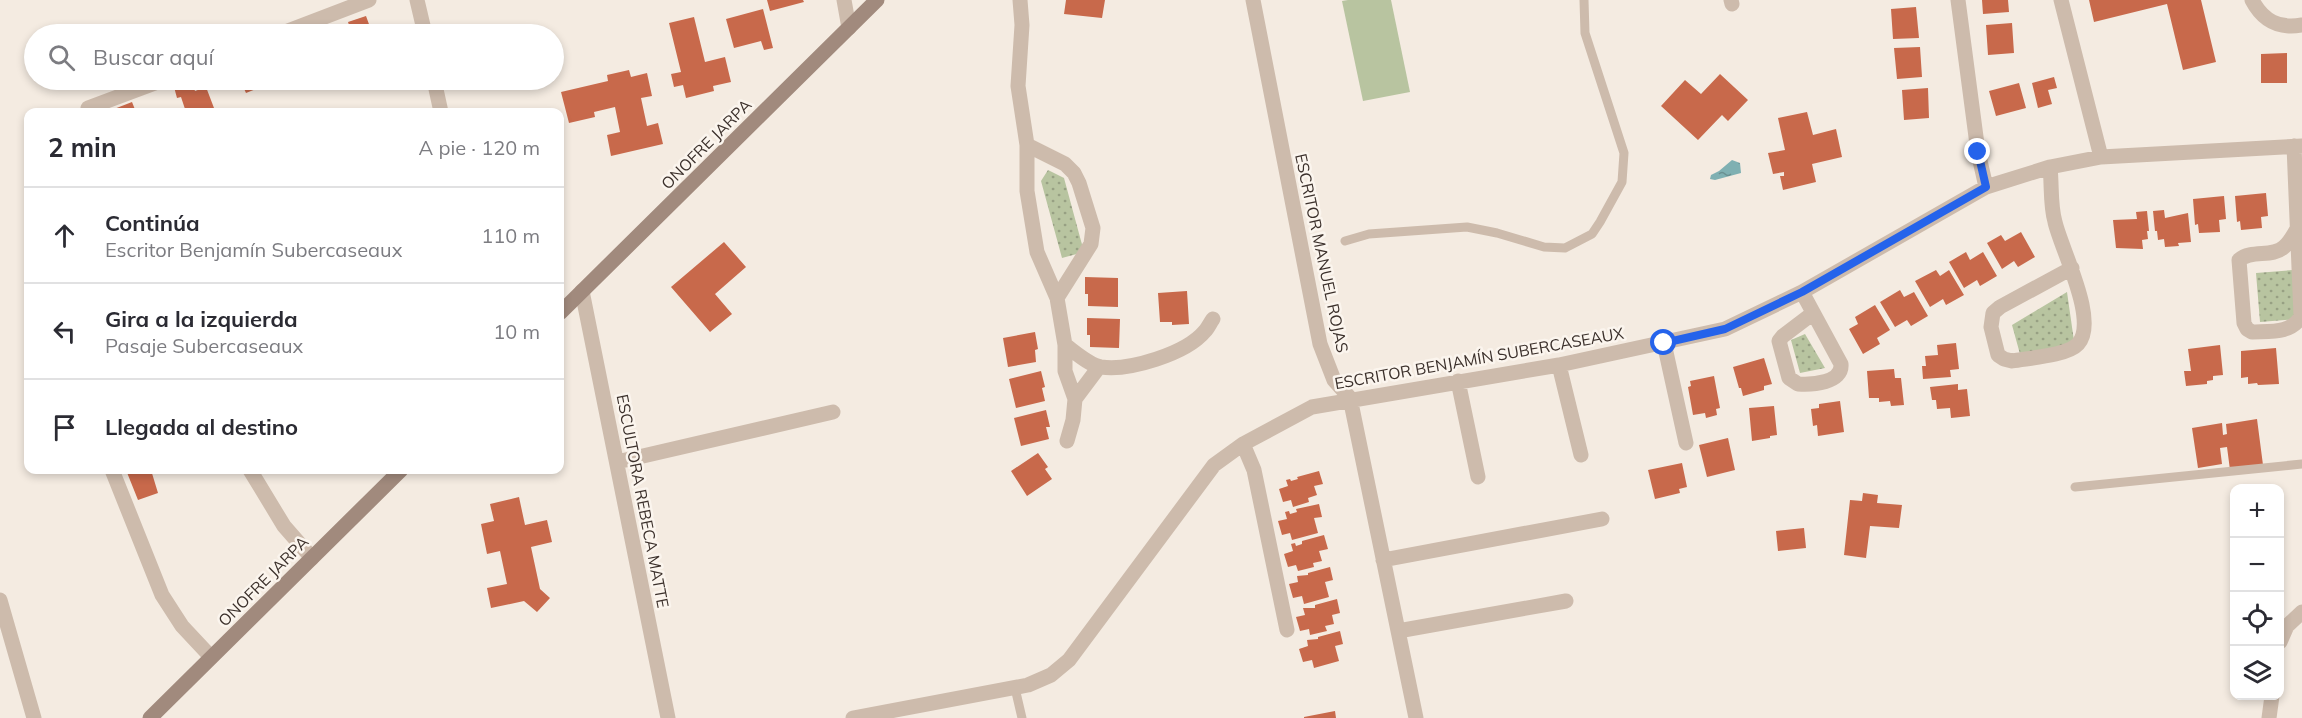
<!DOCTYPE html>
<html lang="es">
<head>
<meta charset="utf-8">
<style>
	body { margin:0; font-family:Mulish,sans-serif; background:#f7f7f7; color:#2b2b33 }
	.controls { position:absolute; right:18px; bottom:18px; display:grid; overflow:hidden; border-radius:12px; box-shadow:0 3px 9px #0003 }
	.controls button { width:54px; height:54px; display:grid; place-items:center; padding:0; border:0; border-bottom:2px solid #e1e1e2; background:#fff; color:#2b2b33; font:30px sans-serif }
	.stop { position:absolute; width:18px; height:18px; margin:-14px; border:4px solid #2563eb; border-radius:50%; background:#fff }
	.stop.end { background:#2563eb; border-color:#fff; box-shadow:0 2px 6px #0008 }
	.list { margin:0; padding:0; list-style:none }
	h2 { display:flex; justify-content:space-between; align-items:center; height:78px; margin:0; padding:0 24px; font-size:26px }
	h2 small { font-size:20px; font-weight:400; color:#7c7c81 }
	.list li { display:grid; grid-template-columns:39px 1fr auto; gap:18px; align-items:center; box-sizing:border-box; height:96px; padding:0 24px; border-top:2px solid #e1e1e2 }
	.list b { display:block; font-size:22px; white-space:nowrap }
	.list p { margin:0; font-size:20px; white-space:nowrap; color:#7c7c81 }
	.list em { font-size:20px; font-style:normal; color:#7c7c81 }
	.icon { flex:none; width:33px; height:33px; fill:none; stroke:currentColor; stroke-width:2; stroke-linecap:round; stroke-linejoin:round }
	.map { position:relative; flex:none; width:2302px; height:718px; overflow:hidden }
	.search { position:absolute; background:#fff; box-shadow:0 3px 9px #0003; left:24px; top:24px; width:540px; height:66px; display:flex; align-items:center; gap:15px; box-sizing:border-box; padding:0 21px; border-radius:33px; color:#7c7c81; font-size:22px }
	.panel { position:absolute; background:#fff; box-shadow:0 3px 9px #0003; left:24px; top:108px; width:540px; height:366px; border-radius:12px }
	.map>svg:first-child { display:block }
	.grass { fill:url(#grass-dots) }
	.garden { fill:#b8c4a0 }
	.water { fill:url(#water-ripples) }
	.building { fill:#c8694b }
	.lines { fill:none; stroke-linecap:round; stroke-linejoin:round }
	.lane { stroke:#cdbbac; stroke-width:9 }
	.street { stroke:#cdbbac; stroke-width:15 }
	.secondary { stroke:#a18a7d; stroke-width:15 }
	.route { stroke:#2563eb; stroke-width:8 }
	.labels { text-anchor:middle; stroke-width:5; stroke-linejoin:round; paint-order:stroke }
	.street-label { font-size:16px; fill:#3b302b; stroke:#fbf5ee }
</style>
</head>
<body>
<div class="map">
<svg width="2302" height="718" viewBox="0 0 2302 718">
	<defs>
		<pattern id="grass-dots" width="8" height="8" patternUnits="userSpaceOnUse" patternTransform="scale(1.5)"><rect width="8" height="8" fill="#b8c4a0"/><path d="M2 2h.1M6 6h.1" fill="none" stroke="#97a083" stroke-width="1.8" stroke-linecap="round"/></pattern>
		<pattern id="water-ripples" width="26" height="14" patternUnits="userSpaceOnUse" patternTransform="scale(1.5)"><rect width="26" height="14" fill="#7fb0b2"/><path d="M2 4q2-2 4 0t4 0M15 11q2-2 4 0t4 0" fill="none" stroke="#699091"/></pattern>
	</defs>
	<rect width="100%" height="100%" fill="#f4ebe1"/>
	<path class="grass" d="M1048 170 1064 178 1084 252 1062 258 1041 181Z
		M2293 270 2297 319 2260 322 2256 273Z
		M2067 292 2075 348 2020 354 2012 325Z
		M1805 334 1825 368 1800 373 1791 340Z"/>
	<path class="garden" d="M1348 0H1391L1410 92 1363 101 1342 1Z"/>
	<path class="water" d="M1732 160 1740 163 1741 173 1715 180 1710 179 1711 175 1719 171Z"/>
	<path class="building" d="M767 0H803L804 2 770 11Z
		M1066 0H1105L1102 18 1064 14Z
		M1982 0H2008L2009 12 1983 14Z
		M2089 0H2201L2216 62 2183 70 2167 4 2094 22Z
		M1916 7 1919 38 1893 39 1891 9Z
		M763 9 773 48 764 50 761 41 734 48 726 19Z
		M366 16 370 27 366 28 369 34H352L348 22Z
		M694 17 705 62 725 57 731 82 713 86 714 91 686 98 683 85 674 87 671 74 681 72 669 23Z
		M2012 23 2014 53 1988 55 1986 25Z
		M1920 47 1922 77 1897 79 1894 48Z
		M2287 53V83H2261V54Z
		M629 70 631 77 647 73 652 96 641 98 647 126 658 123 663 144 611 156 607 135 620 132 615 107 594 112 595 117 569 123 561 92 608 81 607 75Z
		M1720 74 1748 100 1728 121 1722 115 1698 140 1661 106 1685 80 1701 94Z
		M2054 77 2057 88 2048 90 2052 104 2038 108 2032 83Z
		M191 80 195 91 206 87 214 108 202 112H186L181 97 177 98 174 87Z
		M240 80H270L271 83 246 93Z
		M2019 83 2026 108 1996 116 1989 91Z
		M1928 88 1929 118 1904 120 1902 90Z
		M132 102 136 112H116L114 109Z
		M1807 112 1813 135 1836 129 1842 157 1812 164 1816 182 1783 190 1780 176H1784V172L1773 174 1768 153 1785 150 1778 118Z
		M2266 193 2268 216 2261 217 2262 228 2241 230 2240 221 2237 222 2235 196Z
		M2224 196 2226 219 2219 220 2220 232 2199 233 2198 224 2195 225 2193 199Z
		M2164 210 2165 218 2188 213 2191 242 2178 243 2179 246 2165 247 2164 239 2158 240 2157 231H2155L2153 211Z
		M2147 211 2149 231H2147L2148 239 2142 240 2143 249 2116 248 2113 220 2137 219 2136 212Z
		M2021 232 2035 257 2018 267 2014 261 2002 269 1987 243 2001 235 2005 241Z
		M724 242 746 267 715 294 732 314 710 332 671 287Z
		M1966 252 1970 260 1983 252 1997 276 1980 286 1977 280 1964 288 1949 262Z
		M1936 270 1940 276 1949 270 1964 295 1946 305 1943 299 1930 307 1915 281Z
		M1085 277 1118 278V307L1088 306V294H1085Z
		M1900 290 1904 297 1914 292 1928 316 1911 326 1907 320 1895 327 1880 302Z
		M1187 291 1189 324 1172 325V322H1160L1158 293Z
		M1875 305 1890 330 1877 338 1880 344 1863 354 1849 329 1858 324 1855 317Z
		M1087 318 1120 319 1119 348 1090 347V335H1087Z
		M1035 332 1038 349 1035 350 1036 362 1008 367 1003 338Z
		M1956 343 1959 369 1950 370 1951 377 1923 379 1922 366H1926L1925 356 1938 355 1937 345Z
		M2220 345 2223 375 2213 376V380L2207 381V384L2186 386 2184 371H2191L2188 349Z
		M2276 348 2279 384 2258 385 2257 383 2248 384V377L2241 378V351Z
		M1764 358 1772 384 1764 386V390L1743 396 1741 388H1739L1733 367Z
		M1894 369 1895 378H1901L1904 405 1891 406 1890 401 1879 402V398H1869L1867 371Z
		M1041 371 1045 387 1042 388 1045 401 1016 408 1009 379Z
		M1714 376 1720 408 1716 409 1717 415 1706 418 1705 413 1693 415 1688 387 1691 386 1690 381Z
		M1958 384V390L1967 389 1970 416 1951 418 1950 408 1937 409 1936 400H1932L1930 387Z
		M1840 401 1844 432 1818 436 1817 425 1813 426 1811 409 1819 408V404Z
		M1774 406 1777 435 1770 436V438L1752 441 1749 408Z
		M1046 410 1050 427H1046L1049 439 1021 446 1014 418Z
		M2257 419 2263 465 2230 470 2227 447 2220 448 2222 464 2198 468 2192 428 2222 423 2223 435 2227 434 2226 424Z
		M1728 438 1735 470 1707 477 1699 445Z
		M1038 453 1048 467 1045 469 1052 479 1027 496 1011 471Z
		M1682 463 1687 487 1679 489 1680 493 1655 499 1648 470Z
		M126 470H151L158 493 138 500Z
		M1319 471 1323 484 1314 486 1317 495 1308 498 1309 502 1293 507 1291 500 1283 502 1279 489 1288 486 1286 480 1290 479 1291 481 1298 479 1297 477Z
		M1863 493 1878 495 1877 503 1902 505 1899 528 1870 526 1866 558 1844 555 1850 500 1862 501Z
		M519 497 525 525 547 520 552 542 531 547 540 589 550 598 537 612 524 601 491 608 487 588 507 584 500 551 487 554 481 524 494 521 490 504Z
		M1319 504 1322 517 1314 518 1318 533 1292 540 1290 533 1282 535 1278 521 1287 519 1285 512 1289 511 1290 514 1297 512 1296 509Z
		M1804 528 1806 548 1778 551 1776 531Z
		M1324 535 1328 549 1319 551 1322 561 1313 563 1314 567 1298 571 1296 565 1288 567 1284 554 1293 551 1291 544 1295 543 1296 546 1302 544V541Z
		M1330 567 1333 580 1325 582 1329 597 1304 604 1302 596 1293 598 1289 584 1298 582 1297 576 1308 575V573Z
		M1337 599 1340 613 1332 615 1334 624 1325 626 1327 631 1310 635 1309 629 1300 631 1296 617 1305 615 1303 608H1315V605Z
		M1340 631 1343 644 1335 646 1339 661 1314 668 1312 660 1303 662 1299 649 1308 646 1307 640 1318 639V637Z
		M1335 711 1336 718H1304V717Z"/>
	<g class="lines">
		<path class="lane" d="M1345 241 1369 234 1467 227 1497 233 1544 247 1565 248 1592 234 1600 222 1622 182 1624 153 1585 33 1584 0
			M2075 487 2302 464
			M1015 688 1022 718"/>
		<path class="street" d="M417 0 425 34
			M844 0 849 28
			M1020 0 1022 25 1018 86 1027 145V191L1037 252 1057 298 1065 345V371L1075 399 1073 420 1067 441
			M1253 0 1320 344 1334 380 1350 398 1416 718
			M1731 0 1732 4
			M1958 0 1978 152 1986 187
			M2061 0 2101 157
			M2252 0C2263 21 2279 29 2302 25
			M280 34 369 0
			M434 80 441 112
			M88 108 163 80
			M1027 145 1065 164 1074 173 1079 183 1093 228 1091 244 1057 298
			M2294 146 2301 316C2292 334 2269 331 2252 332L2247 329 2244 323 2239 260C2252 249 2272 258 2284 247 2290 242 2294 234 2298 227
			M2050 167C2052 185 2050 205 2055 222 2061 249 2099 321 2078 344 2067 356 2028 358 2012 361L2004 359 1998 355 1991 327 1993 313 2000 307 2072 268
			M582 291 668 718
			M1802 292 1841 364C1843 383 1812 385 1798 384L1789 378 1779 341 1783 336 1812 314
			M1664 343 1686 443
			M1065 345C1075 352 1089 365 1101 367 1129 371 1186 354 1205 331 1208 328 1210 323 1213 319
			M1559 365 1581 455
			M1458 381 1478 477
			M1075 399 1099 367
			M1243 444 1254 470 1287 630
			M617 462 833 412
			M112 470 162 595 182 626 211 657
			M250 470 284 526 312 558
			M1383 560 1602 519
			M0 600 34 718
			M1398 631 1566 601
			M2280 642 2287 626 2302 612
			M853 718 1028 685 1051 675 1069 660 1214 465 1243 444 1312 407 1559 365 1725 329 1802 292 1986 187 2050 167 2101 157 2302 146
			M2269 718 2272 696"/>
		<path class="secondary" d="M560 313 877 0
			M150 718 401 470"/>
	</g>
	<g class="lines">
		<path class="route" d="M1664 343 1725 329 1802 292 1986 187 1978 152"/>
	</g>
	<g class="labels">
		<g class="street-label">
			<text transform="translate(706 144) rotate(-45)" y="6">ONOFRE JARPA</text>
			<text transform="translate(1322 253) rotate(78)" y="6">ESCRITOR MANUEL ROJAS</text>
			<text transform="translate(1479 358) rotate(-10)" y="6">ESCRITOR BENJAMÍN SUBERCASEAUX</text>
			<text transform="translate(643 501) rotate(79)" y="6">ESCULTORA REBECA MATTE</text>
			<text transform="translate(263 581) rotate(-45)" y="6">ONOFRE JARPA</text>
		</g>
	</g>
</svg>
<div class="controls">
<button>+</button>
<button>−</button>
<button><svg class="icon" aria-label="locate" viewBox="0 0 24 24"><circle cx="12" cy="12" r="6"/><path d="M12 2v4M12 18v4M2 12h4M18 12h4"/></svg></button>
<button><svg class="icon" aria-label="layers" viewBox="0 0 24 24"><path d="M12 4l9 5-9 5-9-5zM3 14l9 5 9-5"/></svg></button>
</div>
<div class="stop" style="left:1664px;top:343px"></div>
<div class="stop end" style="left:1978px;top:152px"></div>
<div class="search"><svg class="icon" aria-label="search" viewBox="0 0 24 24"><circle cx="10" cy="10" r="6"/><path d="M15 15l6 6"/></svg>Buscar aquí</div>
<section class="panel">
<h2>2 min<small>A pie · 120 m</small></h2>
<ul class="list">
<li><svg class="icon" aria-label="ahead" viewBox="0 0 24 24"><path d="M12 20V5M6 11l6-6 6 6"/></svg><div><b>Continúa</b><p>Escritor Benjamín Subercaseaux</p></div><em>110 m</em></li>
<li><svg class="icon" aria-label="left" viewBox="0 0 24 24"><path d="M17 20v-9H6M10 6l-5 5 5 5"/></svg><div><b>Gira a la izquierda</b><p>Pasaje Subercaseaux</p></div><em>10 m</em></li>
<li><svg class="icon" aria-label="arrive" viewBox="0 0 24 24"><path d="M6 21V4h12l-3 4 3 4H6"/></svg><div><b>Llegada al destino</b></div></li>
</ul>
</section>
</div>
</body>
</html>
